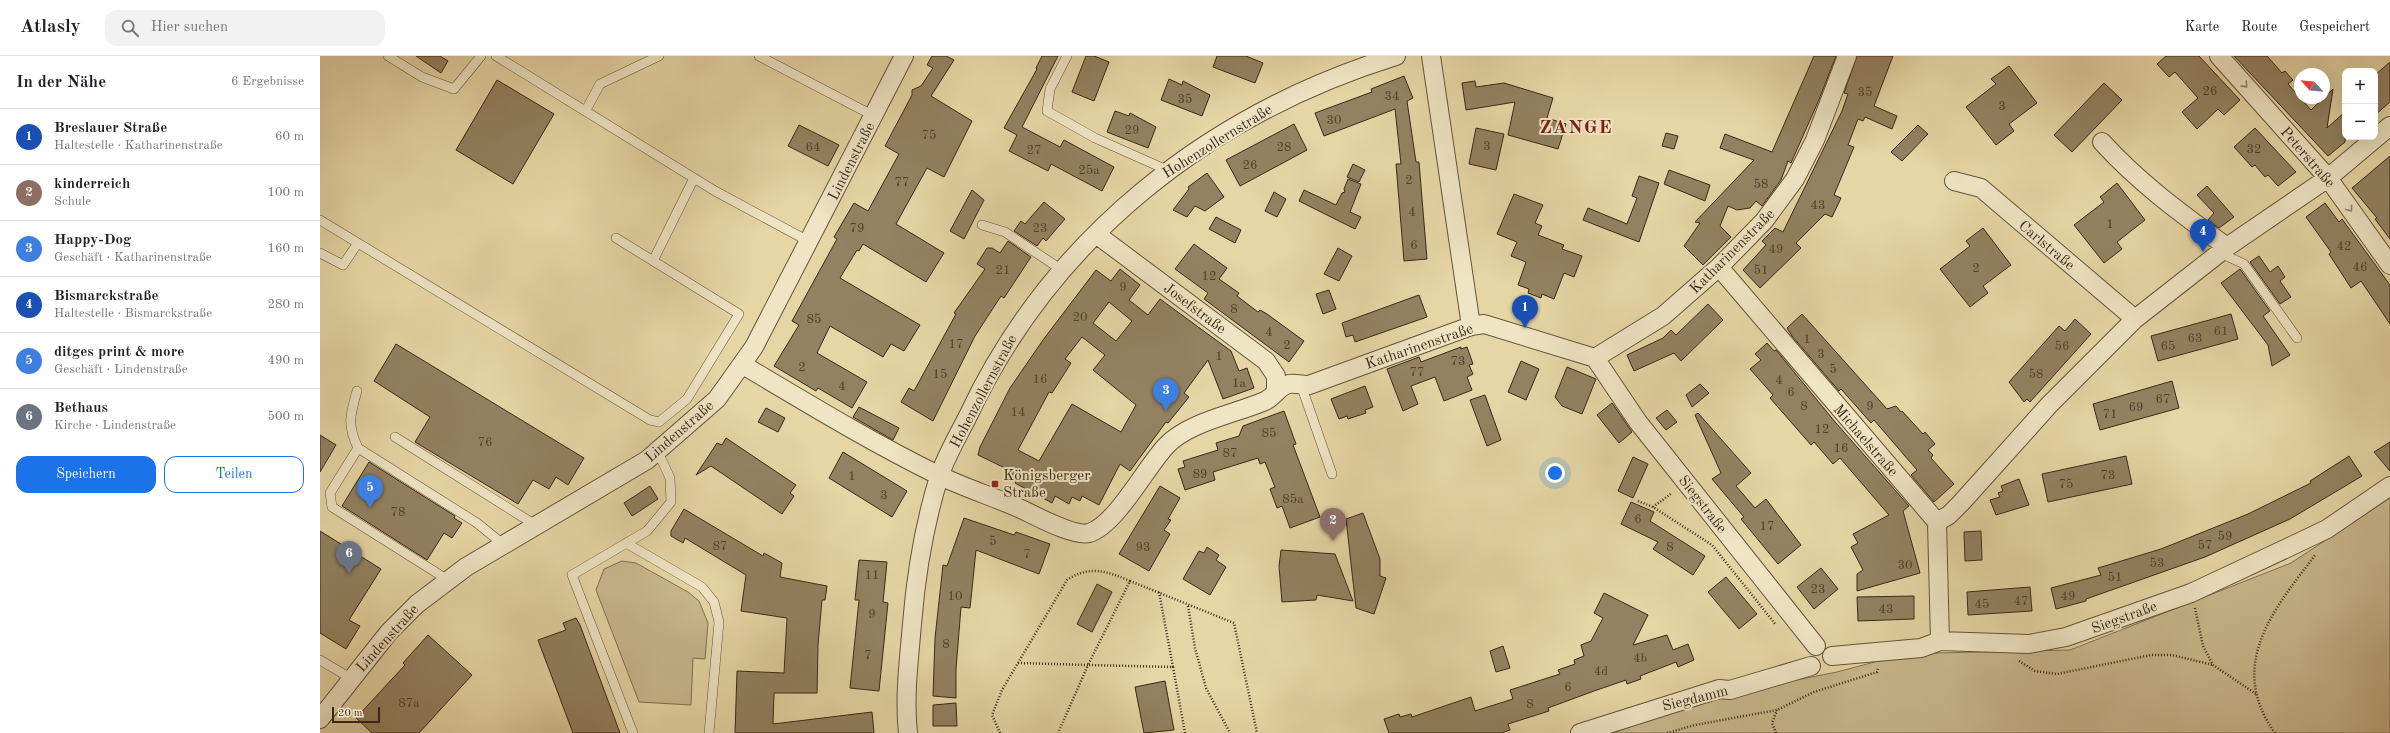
<!DOCTYPE html>
<html lang="de">
<head>
<meta charset="utf-8">
<style>
	body { margin:0; font-family:"Old Standard TT",serif; background:#f2f2f2; color:#202124 }
	.controls { position:absolute; right:12px; top:12px; display:grid; overflow:hidden; border-radius:8px; box-shadow:0 4px 16px #0002 }
	.controls button { width:36px; height:36px; display:grid; place-items:center; padding:0; border:0; border-bottom:1px solid #e0e0e0; background:#fff; color:#202124; font:20px sans-serif }
	.compass { position:absolute; left:1974px; top:12px; width:36px; height:36px; border-radius:50%; background:#fff; box-shadow:0 4px 16px #0002; rotate:296deg }
	.scale { position:absolute; left:12px; bottom:10px; width:48px; box-sizing:border-box; padding-left:4px; border:2px solid #392818; border-top:0; font-size:11px; line-height:14px; white-space:nowrap; color:#392818; -webkit-text-stroke:3px #efe4c4; paint-order:stroke }
	.you { position:absolute; left:1235px; top:417px; width:14px; height:14px; margin:-10px; border:3px solid #fff; border-radius:50%; background:#1a73e8; box-shadow:0 0 0 6px #1a73e833 }
	.badge { display:grid; place-items:center; width:26px; height:26px; border-radius:50%; background:#1a73e8; color:#fff; font-size:13px; font-weight:700 }
	.pin { position:absolute; translate:-50% -33px; filter:drop-shadow(0 1px 2px #0008) }
	.pin::after { content:''; position:absolute; top:21px; width:14px; height:12px; background:inherit; clip-path:polygon(0 0,100% 0,50% 100%) }
	.list { margin:0; padding:0; list-style:none }
	h2 { display:flex; justify-content:space-between; align-items:center; height:52px; margin:0; padding:0 16px; font-size:17px }
	h2 small { font-size:13px; font-weight:400; color:#757577 }
	.list li { display:grid; grid-template-columns:26px 1fr auto; gap:12px; align-items:center; box-sizing:border-box; height:56px; padding:0 16px; border-top:1px solid #e0e0e0 }
	.list b { display:block; font-size:15px; white-space:nowrap }
	.list p { margin:0; font-size:13px; white-space:nowrap; color:#757577 }
	.list em { font-size:13px; font-style:normal; color:#757577 }
	.actions { display:flex; gap:8px; padding:12px 16px }
	.actions a { flex:1; padding:9px 0; border:1px solid #1a73e8; border-radius:12px; text-align:center; font-size:14px; color:#1a73e8 }
	.actions .main { background:#1a73e8; color:#fff }
	.icon { flex:none; width:22px; height:22px; fill:none; stroke:currentColor; stroke-width:2; stroke-linecap:round; stroke-linejoin:round }
	.map { position:relative; flex:none; width:2070px; height:677px; overflow:hidden }
	header { display:flex; align-items:center; gap:24px; box-sizing:border-box; height:56px; padding:0 20px; background:#fff; border-bottom:1px solid #e0e0e0 }
	header strong { font-size:19px }
	nav { display:flex; gap:22px; margin-inline-start:auto; font-size:14px }
	.search { width:280px; height:36px; background:#f2f2f2; display:flex; align-items:center; gap:10px; box-sizing:border-box; padding:0 14px; border-radius:12px; color:#757577; font-size:15px }
	main { display:flex }
	aside { flex:1; background:#fff }
	.map>svg:first-child { display:block }
	.green { fill:#c9b88d; stroke:#817052 }
	.building { fill:#938261; stroke:#392818; fill-rule:evenodd }
	.lines { fill:none; stroke-linecap:round; stroke-linejoin:round }
	.lane-casing { stroke:#64543b; stroke-width:10 }
	.street-casing { stroke:#64543b; stroke-width:20 }
	.path { stroke:#392818; stroke-width:2.5; stroke-dasharray:1 2; stroke-linecap:butt }
	.lane { stroke:#efe4c4; stroke-width:9 }
	.street { stroke:#efe4c4; stroke-width:18 }
	.oneway { stroke:#94866e }
	.poi-dot { fill:#8f2418; stroke:#efe4c4; stroke-width:1.5 }
	.labels { text-anchor:middle; stroke-width:4; stroke-linejoin:round; paint-order:stroke }
	.number-label { font-size:13px; fill:#503e2a }
	.street-label { font-size:15px; fill:#392818; stroke:#efe4c4 }
	.poi-label { font-size:15px; fill:#392818; stroke:#efe4c4; text-anchor:start }
	.district-label { font-size:19px; font-weight:bold; letter-spacing:1px; fill:#7a1f14; stroke:#efe4c4 }
</style>
</head>
<body>
<header>
<strong>Atlasly</strong>
<div class="search"><svg class="icon" aria-label="search" viewBox="0 0 24 24"><circle cx="10" cy="10" r="6"/><path d="M15 15l6 6"/></svg>Hier suchen</div>
<nav><a>Karte</a><a>Route</a><a>Gespeichert</a></nav>
</header>
<main>
<aside>
<h2>In der Nähe<small>6 Ergebnisse</small></h2>
<ul class="list">
<li><span class="badge" style="background:#1a4fb4">1</span><div><b>Breslauer Straße</b><p>Haltestelle · Katharinenstraße</p></div><em>60 m</em></li>
<li><span class="badge" style="background:#8d6e63">2</span><div><b>kinderreich</b><p>Schule</p></div><em>100 m</em></li>
<li><span class="badge" style="background:#3f7fe0">3</span><div><b>Happy-Dog</b><p>Geschäft · Katharinenstraße</p></div><em>160 m</em></li>
<li><span class="badge" style="background:#1a4fb4">4</span><div><b>Bismarckstraße</b><p>Haltestelle · Bismarckstraße</p></div><em>280 m</em></li>
<li><span class="badge" style="background:#3f7fe0">5</span><div><b>ditges print &amp; more</b><p>Geschäft · Lindenstraße</p></div><em>490 m</em></li>
<li><span class="badge" style="background:#6b7280">6</span><div><b>Bethaus</b><p>Kirche · Lindenstraße</p></div><em>500 m</em></li>
</ul>
<div class="actions"><a class="main">Speichern</a><a>Teilen</a></div>
</aside>
<div class="map">
<svg width="2070" height="677" viewBox="0 0 2070 677">
	<rect width="100%" height="100%" fill="#e6d6a5"/>
	<filter id="stains"><feTurbulence type="fractalNoise" baseFrequency=".005" numOctaves="4"/><feColorMatrix values="0 0 0 0 .2 0 0 0 0 .09 0 0 0 0 .02 0 0 0 .5 -.17"/></filter>
	<radialGradient id="worn" r=".72"><stop offset=".6" stop-color="#630" stop-opacity="0"/><stop offset="1" stop-color="#630" stop-opacity=".3"/></radialGradient>
	<path class="green" d="M2070 442V677H1293L1347 657 1452 629 1517 616 1562 604 1616 597 1750 594 1971 507Z
		M302 505 316 507 368 536 379 545 388 567 385 603 373 602 371 649 319 646 276 534 284 513Z"/>
	<path class="building" d="M96 0H120L128 5 121 17Z
		M612 0H626L634 4 611 40 652 65 624 121 607 112 576 168 624 197 606 226 543 188 539 195 537 194 520 222 600 269 584 295 571 288 563 301 510 270 497 297 547 326 532 352 498 332 496 335 454 310 479 269 472 265 517 183 514 181 534 147 548 155 579 98 565 90 592 39V34L601 30 613 12 607 9Z
		M722 0H738L702 71 740 91 744 84 794 111 782 135 731 108 728 115 689 95 697 79 684 72 717 13 716 12Z
		M766 0H774L789 6 774 45 752 36Z
		M897 0H926L943 7 935 27 893 11Z
		M1494 0H1516L1498 46 1471 107 1468 105 1461 124 1442 150 1436 145 1430 152 1417 154 1408 150 1400 170 1411 181 1383 209 1364 190 1380 167 1375 166 1434 104 1400 92 1405 78 1452 96Z
		M1537 0H1573L1554 50 1577 60 1572 73 1545 61 1543 65 1538 63 1528 89 1534 91 1514 139 1521 142 1512 161 1505 158 1476 187 1481 192 1440 232 1423 214 1446 189 1442 185 1455 172 1463 176 1522 55 1528 38 1524 37Z
		M1846 0H1879L1920 44 1904 59 1898 53 1877 73 1862 56 1878 42 1855 16 1849 21 1837 8Z
		M1914 0H1947L1962 17 1965 15 1973 24 1968 28 1991 54 2013 33 2007 72 2025 56V86L2008 100Z
		M2070 6V46L2055 59V19Z
		M1689 10 1717 47 1689 68 1694 75 1676 89 1646 51 1676 28 1671 23Z
		M1084 20 1093 42 1087 45 1096 106H1099L1107 203 1084 205 1076 108H1081L1075 53 1004 80 995 57 1052 36 1051 33Z
		M849 23 862 29 863 25 890 39 882 60 841 44Z
		M177 24 234 58 193 128 136 94Z
		M1155 25 1156 31 1184 27 1233 42 1227 62 1246 68 1238 93 1188 79 1195 46 1146 54 1142 27Z
		M1784 27 1802 44 1752 96 1734 79Z
		M795 55 809 60 810 57 836 71 828 92 787 76Z
		M974 68 987 94 920 130 906 104Z
		M479 69 519 89 508 110 468 90Z
		M1598 69 1608 78 1582 105 1571 96Z
		M1156 72 1184 78 1176 114 1149 108Z
		M1935 72 1976 116 1958 130 1948 119 1945 121 1935 109 1932 111 1914 91Z
		M1346 77 1358 80 1354 93 1342 90Z
		M2070 100V183L2055 163 2057 162 2032 132Z
		M1033 108 1045 114 1039 126 1027 121Z
		M1349 114 1390 129 1385 145 1344 128Z
		M887 117 904 141 885 155 875 150 867 161 853 154 869 133 868 131Z
		M1319 120 1339 127 1319 186 1263 164 1268 152 1307 168 1317 142 1312 140Z
		M1028 123 1041 128 1030 156 1041 161 1035 173 979 145 984 134 1016 149 1022 137 1025 136 1024 133Z
		M1797 127 1825 164 1797 186 1802 193 1784 207 1754 169 1784 146 1780 141Z
		M1887 130 1914 161 1899 172 1888 164 1894 157 1877 139Z
		M652 134 664 144 644 183 630 175Z
		M954 136 966 143 957 161 945 155Z
		M1194 138 1223 149 1215 167 1222 170 1218 179 1244 189 1242 193 1262 200 1254 221 1244 217 1234 243 1222 238 1221 242 1208 237 1209 233 1198 229 1206 206 1191 200 1197 186 1177 178Z
		M724 146 745 163 726 185 723 182 717 190 694 175 701 165 705 168Z
		M2005 147 2019 166 2022 163 2070 229V268L2041 225 2031 232 2009 198 2011 196 1986 161Z
		M896 161 921 174 915 187 889 173Z
		M1663 172 1691 209 1663 230 1668 237 1650 251 1620 213 1650 190 1646 185Z
		M688 185 711 201 684 242 681 240 655 280 613 365 581 346 589 332 594 335 636 258 634 257 665 213 657 208 667 192H672L680 197Z
		M874 188 907 212 899 223 919 237 917 240 938 256 940 254 947 258 984 285 969 306 884 243 888 237 855 213Z
		M1018 192 1032 200 1019 225 1004 218Z
		M1939 200 1950 216 1958 210 1965 221 1960 225 1971 241 1960 248 1930 206Z
		M800 213 820 229 809 244 828 259 840 243 911 295 919 315 927 312 934 332 903 343 888 304 864 337 869 341 848 367 846 366 810 415 800 408 779 449 762 440 760 445 752 441 749 448 735 440 732 447 695 427 698 421 690 417 691 415 658 399 660 391 690 332 723 284 776 214 791 225ZM789 246 812 265 796 285 773 267ZM762 281 785 299 773 314 816 349 801 376 752 348 719 405 698 394 729 336 732 337 751 307 745 303Z
		M1920 213 1950 255 1943 260 1970 299 1952 310 1948 289 1901 227Z
		M1009 234 1016 253 1003 258 996 238Z
		M1099 239 1107 261 1035 286 1033 279 1026 281 1022 267Z
		M1388 248 1403 264 1361 305 1354 297 1314 315 1307 299 1343 282 1351 274 1356 279Z
		M1482 258 1567 353 1576 350 1581 356 1582 355 1603 378 1605 376 1615 388 1608 394 1613 399 1611 402 1634 428 1614 446 1591 419 1597 414 1554 364 1551 367 1521 333 1519 335 1472 280 1467 272Z
		M1911 258 1918 283 1838 305 1831 280Z
		M1755 263 1771 278 1710 346 1707 343 1704 346 1689 326 1739 270 1745 275Z
		M1447 287 1454 295 1456 294 1516 367 1589 450 1583 455 1600 517 1537 535V518L1543 514 1531 491 1538 487 1533 478 1569 459 1520 402 1513 408 1494 386 1491 389 1450 342 1453 339 1430 313 1441 304 1435 298Z
		M76 288 264 402 248 429 236 421 229 433 213 424 198 448 95 386 110 361 54 325Z
		M1141 291V293L1147 291 1153 308 1149 309 1153 318 1147 321 1152 334 1124 345 1115 321 1091 330 1098 348 1083 355 1067 313 1099 301 1101 306Z
		M1201 305 1219 313 1206 344 1188 336Z
		M1247 311 1276 323 1262 358 1242 350 1235 341Z
		M1852 325 1859 352 1780 374 1773 348Z
		M1380 328 1389 337 1372 351 1366 339Z
		M1045 330 1053 351 1045 354 1046 357 1028 363 1027 360 1019 363 1011 343Z
		M1165 339 1181 384 1167 390 1150 344Z
		M1292 347 1312 376 1299 387 1277 359Z
		M539 351 579 372 573 384 533 361Z
		M446 352 465 362 458 376 438 366Z
		M1347 354 1357 366 1346 374 1336 362Z
		M964 355 976 388 973 389 1000 461 970 472 962 450 957 452 950 433 955 431 945 406 940 408 938 402 893 416 895 424 865 434 858 413 865 411 863 405 898 394 896 387 919 380 923 370Z
		M1378 357 1431 417 1416 430 1435 452 1446 443 1481 489 1458 508 1421 463 1424 461 1392 423 1401 417 1375 359Z
		M0 379 16 389 0 416Z
		M406 382 476 429 470 437 474 440 462 458 391 410 376 419 397 387 402 389Z
		M2070 386V415L2054 396Z
		M523 396 587 435 572 461 509 422Z
		M1806 400 1812 428 1728 446 1722 418Z
		M2029 400 2042 420 1970 463 1885 501 1766 543V545L1736 553 1731 532 1781 519 1778 512 1841 493 1928 458 1991 427 1990 425Z
		M1313 401 1328 408 1313 442 1298 435Z
		M49 406 135 460 134 462 142 467 132 482 124 477 107 504 22 450Z
		M1699 423 1709 449 1676 459 1670 444 1680 441 1678 437 1683 435 1681 430Z
		M330 430 338 443 312 460 304 447Z
		M840 430 860 442 848 463 851 464 844 474 850 478 829 515 799 498Z
		M1311 446 1334 456 1330 465 1385 500 1373 519 1333 493 1338 486 1301 468Z
		M364 453 443 500 444 497 462 507 460 521 507 530 505 544H502L498 589 497 637H454L453 668 552 656 554 677H415L417 615 464 617 467 562 421 555 426 519 365 482 363 487 351 480V475Z
		M1043 457 1060 503V520L1066 522 1054 558 1036 552 1026 463Z
		M644 462 694 479 696 476 730 488 719 518 656 494 650 552 641 551 636 613V642L613 640 615 582 623 509 627 510Z
		M0 475 61 513 29 564 40 570 26 593 0 577Z
		M1661 475 1662 504 1645 505 1644 476Z
		M887 491 899 499 896 504 906 511 890 539 863 523 879 495 884 497Z
		M961 494 1015 498 1033 545 997 539 996 544 962 546 959 510Z
		M539 504 567 506 563 546 568 547 559 635 530 632 539 544H535Z
		M1501 512 1518 533 1494 553 1477 531Z
		M1406 521 1437 558 1419 573 1388 536Z
		M777 528 792 536 772 576 757 568Z
		M1710 531 1712 555 1648 559 1647 536Z
		M1284 537 1328 559 1313 589 1347 579 1353 594 1368 588 1374 604 1358 611 1356 606 1320 620 1321 623 1307 628 1306 624 1274 635 1228 652 1229 655 1188 668 1190 674 1182 677H1069L1064 663 1079 658 1080 661 1091 658 1092 661 1151 641 1155 655 1193 643 1190 634 1240 618 1238 614 1255 608 1254 604 1264 600 1261 589 1271 585 1283 562 1274 557Z
		M1594 540V563L1538 565 1537 541Z
		M256 562 260 569 300 677H253L218 584 246 574 243 567Z
		M108 579 152 619 99 677H52L36 662 85 609 83 607Z
		M1183 590 1190 612 1176 616 1170 595Z
		M845 625 854 674 824 677 815 631Z
		M636 647 637 670H613V649Z"/>
	<g class="lines">
		<defs>
			<path id="lane" d="M68 0 102 21 134 33 161 0
				M176 0 395 135 490 186
				M439 0 554 60
				M747 0 730 33 727 55 775 82 847 114
				M266 54 280 28 339 0
				M0 164 330 364 339 366 367 343 419 258 296 182
				M662 169 685 176 742 214
				M0 197 23 209 38 187
				M1900 197 1924 208 1977 282
				M333 205 374 122
				M981 329 1012 418
				M37 335C30 359 27 369 38 392
				M75 381 217 470
				M306 487 382 531 394 546 399 566 389 677
				M128 524 12 451 10 437 38 392 157 467 184 489
				M0 604 32 623
				M313 677 252 519 327 475 351 446 350 422 338 396"/>
			<path id="street" d="M1111 0 1151 270
				M1899 0 2008 122 2070 209
				M1782 86C1819 127 1862 158 1907 191
				M1634 125 1661 132 1815 263
				M776 178 946 305 956 320V336
				M1399 211 1617 466 1620 585
				M1275 302 1318 366 1496 590
				M423 309C487 347 551 386 618 419 645 432 674 441 701 453 716 460 754 481 769 477 796 469 826 411 846 390 868 366 915 358 945 345 954 341 959 330 969 328 975 327 983 329 989 329L1151 270 1164 268 1275 302 1343 260 1399 211 1444 165 1475 123 1495 84 1527 0
				M1617 466 1629 459 1641 447 1729 349 1815 263 1907 191 2008 122 2070 70
				M1512 600 1601 592 1620 585 1709 588 1746 581 1871 537 1965 493 2007 473 2070 430
				M0 663 69 576 97 548 146 511 327 404 397 343 434 291 584 0
				M588 677C584 641 589 604 592 568 596 518 604 469 619 421 626 400 638 380 648 360 732 181 889 58 1076 0
				M1260 677 1399 633 1410 634 1491 610"/>
		</defs>
		<use href="#lane" class="lane-casing"/>
		<use href="#street" class="street-casing"/>
		<path class="path" d="M1318 445 1333 451 1392 489 1456 569
			M1333 451 1352 437
			M839 536 853 611
			M868 550 875 592 886 632 910 677
			M1875 552 1883 590 1893 609 1936 638
			M1699 605 1715 615 1737 618 1831 599H1852L1893 609
			M698 607 768 609 738 677
			M680 677 672 659 682 634 747 524C769 509 787 515 810 525
			M865 677 853 611 768 609 810 525 914 567 937 677
			M1347 677 1375 669 1457 654 1494 636 1557 616 1558 612
			M1456 677 1452 667 1457 654
			M1955 677C1906 609 1954 553 1996 498"/>
		<use href="#lane" class="lane"/>
		<use href="#street" class="street"/>
	</g>
	<defs><path id="oneway-chevron" d="M-2-3.5L2.5 0L-2 3.5" fill="none" stroke-width="1.6" stroke-linecap="round" stroke-linejoin="round"/></defs>
	<g class="oneway">
		<use href="#oneway-chevron" transform="translate(1925 29) rotate(48)"/>
		<use href="#oneway-chevron" transform="translate(2030 153) rotate(54)"/>
	</g>
	<rect class="poi-dot" x="671" y="424" width="8" height="8" rx="2"/>
	<g class="labels">
		<g class="number-label">
			<text x="1890" y="39">26</text>
			<text x="1545" y="40">35</text>
			<text x="1072" y="44">34</text>
			<text x="865" y="47">35</text>
			<text x="1682" y="54">3</text>
			<text x="1014" y="68">30</text>
			<text x="812" y="78">29</text>
			<text x="609" y="83">75</text>
			<text x="1167" y="94">3</text>
			<text x="493" y="95">64</text>
			<text x="964" y="95">28</text>
			<text x="1934" y="97">32</text>
			<text x="714" y="98">27</text>
			<text x="930" y="113">26</text>
			<text x="769" y="118">25a</text>
			<text x="1089" y="128">2</text>
			<text x="582" y="130">77</text>
			<text x="1441" y="132">58</text>
			<text x="1498" y="153">43</text>
			<text x="1092" y="160">4</text>
			<text x="1790" y="172">1</text>
			<text x="537" y="176">79</text>
			<text x="720" y="176">23</text>
			<text x="1094" y="193">6</text>
			<text x="2024" y="194">42</text>
			<text x="1456" y="197">49</text>
			<text x="2040" y="215">46</text>
			<text x="1656" y="216">2</text>
			<text x="683" y="218">21</text>
			<text x="1441" y="218">51</text>
			<text x="889" y="224">12</text>
			<text x="803" y="235">9</text>
			<text x="914" y="257">8</text>
			<text x="760" y="265">20</text>
			<text x="494" y="267">85</text>
			<text x="1901" y="279">61</text>
			<text x="949" y="280">4</text>
			<text x="1875" y="286">63</text>
			<text x="1487" y="287">1</text>
			<text x="636" y="292">17</text>
			<text x="967" y="293">2</text>
			<text x="1742" y="294">56</text>
			<text x="1848" y="294">65</text>
			<text x="1501" y="302">3</text>
			<text x="899" y="304">1</text>
			<text x="1138" y="309">73</text>
			<text x="482" y="315">2</text>
			<text x="1513" y="317">5</text>
			<text x="1097" y="320">77</text>
			<text x="620" y="322">15</text>
			<text x="1716" y="322">58</text>
			<text x="720" y="327">16</text>
			<text x="1459" y="328">4</text>
			<text x="919" y="331">1a</text>
			<text x="522" y="334">4</text>
			<text x="1471" y="340">6</text>
			<text x="1843" y="347">67</text>
			<text x="1484" y="354">8</text>
			<text x="1550" y="354">9</text>
			<text x="1816" y="355">69</text>
			<text x="698" y="360">14</text>
			<text x="1790" y="362">71</text>
			<text x="1502" y="377">12</text>
			<text x="949" y="381">85</text>
			<text x="165" y="390">76</text>
			<text x="1521" y="396">16</text>
			<text x="910" y="401">87</text>
			<text x="880" y="422">89</text>
			<text x="1788" y="423">73</text>
			<text x="532" y="424">1</text>
			<text x="1746" y="432">75</text>
			<text x="564" y="443">3</text>
			<text x="973" y="447">85a</text>
			<text x="78" y="460">78</text>
			<text x="1318" y="467">6</text>
			<text x="1447" y="474">17</text>
			<text x="1905" y="484">59</text>
			<text x="673" y="489">5</text>
			<text x="1885" y="493">57</text>
			<text x="400" y="494">87</text>
			<text x="823" y="495">93</text>
			<text x="1350" y="495">8</text>
			<text x="707" y="502">7</text>
			<text x="1837" y="511">53</text>
			<text x="1585" y="513">30</text>
			<text x="552" y="523">11</text>
			<text x="1795" y="525">51</text>
			<text x="1498" y="537">23</text>
			<text x="635" y="544">10</text>
			<text x="1748" y="544">49</text>
			<text x="1701" y="549">47</text>
			<text x="1662" y="552">45</text>
			<text x="1566" y="557">43</text>
			<text x="552" y="562">9</text>
			<text x="626" y="592">8</text>
			<text x="548" y="603">7</text>
			<text x="1320" y="606">4b</text>
			<text x="1281" y="619">4d</text>
			<text x="1248" y="635">6</text>
			<text x="89" y="651">87a</text>
			<text x="1210" y="652">8</text>
		</g>
		<g class="street-label">
			<text transform="translate(897 85) rotate(-32)" y="5">Hohenzollernstraße</text>
			<text transform="translate(1988 101) rotate(49)" y="5">Peterstraße</text>
			<text transform="translate(531 105) rotate(-63)" y="5">Lindenstraße</text>
			<text transform="translate(1727 189) rotate(40)" y="5">Carlstraße</text>
			<text transform="translate(1412 195) rotate(-45)" y="5">Katharinenstraße</text>
			<text transform="translate(875 252) rotate(37)" y="5">Josefstraße</text>
			<text transform="translate(1099 290) rotate(-19)" y="5">Katharinenstraße</text>
			<text transform="translate(663 335) rotate(-62)" y="5">Hohenzollernstraße</text>
			<text transform="translate(359 375) rotate(-41)" y="5">Lindenstraße</text>
			<text transform="translate(1546 384) rotate(49)" y="5">Michaelstraße</text>
			<text transform="translate(1383 448) rotate(52)" y="5">Siegstraße</text>
			<text transform="translate(1804 561) rotate(-20)" y="5">Siegstraße</text>
			<text transform="translate(67 582) rotate(-48)" y="5">Lindenstraße</text>
			<text transform="translate(1375 642) rotate(-14)" y="5">Siegdamm</text>
		</g>
		<g class="poi-label">
			<text x="683" y="424">Königsberger<tspan x="683" dy="17">Straße</tspan></text>
		</g>
		<g class="district-label">
			<text x="1256" y="77">ZANGE</text>
		</g>
	</g>
	<rect width="100%" height="100%" filter="url(#stains)"/>
	<rect width="100%" height="100%" fill="url(#worn)"/>
</svg>
<div class="controls">
<button>+</button>
<button>−</button>
</div>
<svg class="compass" viewBox="-18 -18 36 36"><path d="M0-13l5 13h-10z" fill="#e53935"/><path d="M0 13l5-13h-10z" fill="#757577"/></svg>
<div class="scale">20 m</div>
<div class="you"></div>
<div class="pin badge" style="left:1205px;top:272px;background:#1a4fb4">1</div>
<div class="pin badge" style="left:1013px;top:485px;background:#8d6e63">2</div>
<div class="pin badge" style="left:846px;top:355px;background:#3f7fe0">3</div>
<div class="pin badge" style="left:1883px;top:196px;background:#1a4fb4">4</div>
<div class="pin badge" style="left:50px;top:452px;background:#3f7fe0">5</div>
<div class="pin badge" style="left:29px;top:518px;background:#6b7280">6</div>
</div>
</main>
</body>
</html>
